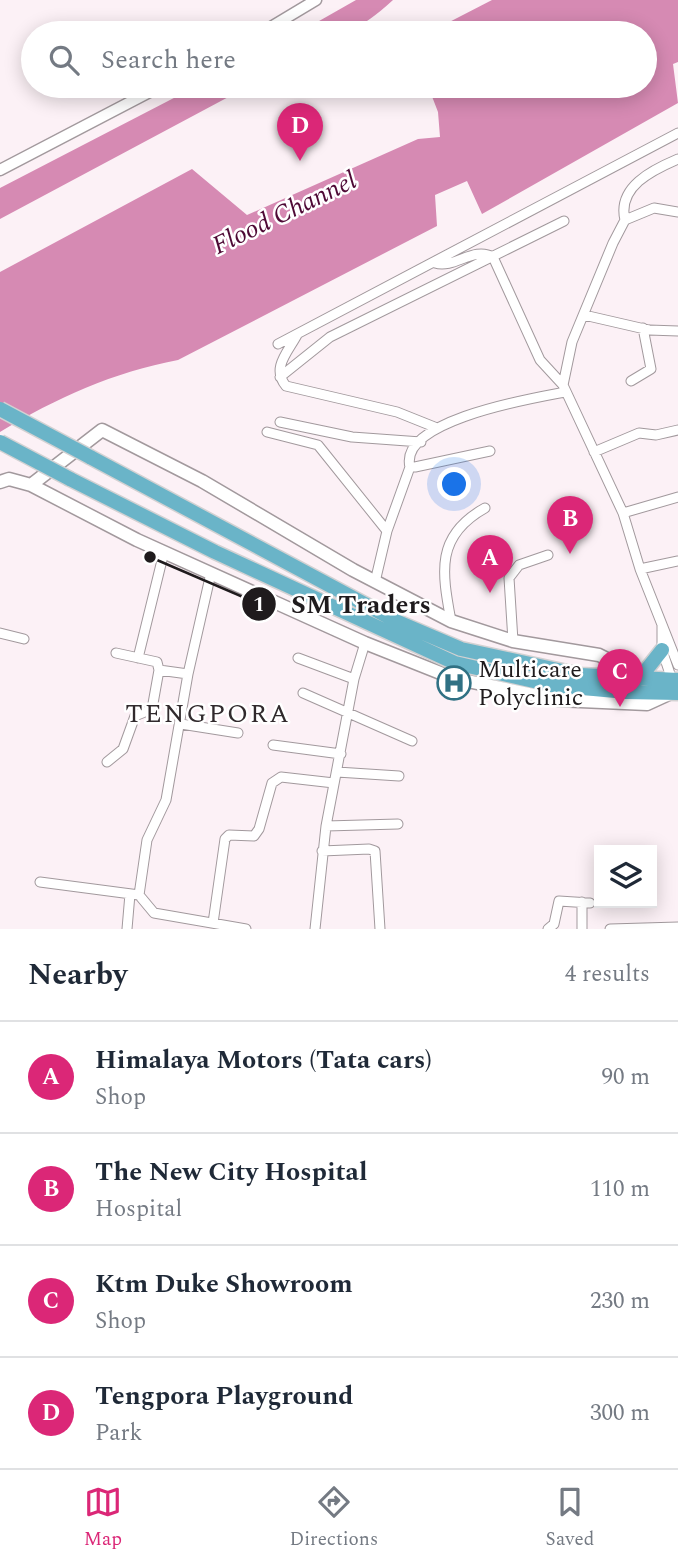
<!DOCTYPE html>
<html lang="en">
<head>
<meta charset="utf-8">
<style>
	body { margin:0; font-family:Spectral,serif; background:#f2f2f3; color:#1f2937 }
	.controls { position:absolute; right:21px; bottom:21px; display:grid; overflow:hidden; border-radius:0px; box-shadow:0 4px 18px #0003 }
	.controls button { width:63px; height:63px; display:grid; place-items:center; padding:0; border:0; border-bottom:2px solid #e0e1e3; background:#fff; color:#1f2937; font:35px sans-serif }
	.you { position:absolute; left:455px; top:485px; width:24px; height:24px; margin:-18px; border:5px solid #fff; border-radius:50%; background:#1a73e8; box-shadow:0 0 0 10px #1a73e833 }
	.badge { display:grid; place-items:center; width:46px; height:46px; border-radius:50%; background:#db2777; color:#fff; font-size:23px; font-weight:700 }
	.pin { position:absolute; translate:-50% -58px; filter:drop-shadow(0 2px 4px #0008) }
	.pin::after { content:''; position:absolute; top:37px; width:24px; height:21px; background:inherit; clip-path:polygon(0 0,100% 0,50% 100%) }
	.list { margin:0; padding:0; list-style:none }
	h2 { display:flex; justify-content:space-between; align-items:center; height:91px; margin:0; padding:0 28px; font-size:30px }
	h2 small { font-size:23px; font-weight:400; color:#747a83 }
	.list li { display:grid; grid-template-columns:46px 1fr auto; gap:21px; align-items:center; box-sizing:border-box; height:112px; padding:0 28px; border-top:2px solid #e0e1e3 }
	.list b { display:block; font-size:26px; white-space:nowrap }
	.list p { margin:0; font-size:23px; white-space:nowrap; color:#747a83 }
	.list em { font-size:23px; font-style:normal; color:#747a83 }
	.icon { flex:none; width:38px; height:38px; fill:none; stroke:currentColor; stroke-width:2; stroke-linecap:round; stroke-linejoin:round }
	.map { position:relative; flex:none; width:678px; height:929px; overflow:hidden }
	.search { position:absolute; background:#fff; box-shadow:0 4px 18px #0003; left:21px; right:21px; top:21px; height:77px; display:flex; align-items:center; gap:18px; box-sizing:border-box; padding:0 24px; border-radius:38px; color:#747a83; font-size:26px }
	.sheet { height:539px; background:#fff }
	nav { display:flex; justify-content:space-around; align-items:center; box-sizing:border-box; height:98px; border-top:2px solid #e0e1e3; background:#fff; font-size:19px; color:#747a83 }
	nav a { display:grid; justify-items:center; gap:4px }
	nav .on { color:#db2777 }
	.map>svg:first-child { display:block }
	.water { fill:#d68ab3 }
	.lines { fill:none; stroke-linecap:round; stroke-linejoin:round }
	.minor-casing { stroke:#a2999d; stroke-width:11 }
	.tertiary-casing { stroke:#a2999d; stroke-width:13 }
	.secondary-casing { stroke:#a2999d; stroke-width:15 }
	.trunk-casing { stroke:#d2d1d2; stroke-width:17 }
	.minor { stroke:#fff; stroke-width:9 }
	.tertiary { stroke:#fff; stroke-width:10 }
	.secondary { stroke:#fff; stroke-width:12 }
	.trunk { stroke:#6ab4c8; stroke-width:14 }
	.trunk-bridge-casing { stroke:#d2d1d2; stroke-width:17; stroke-linecap:butt }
	.trunk-bridge { stroke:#6ab4c8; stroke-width:14 }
	.labels { text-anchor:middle; stroke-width:5; stroke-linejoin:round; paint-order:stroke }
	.poi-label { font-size:24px; fill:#1f1b1d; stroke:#fff; text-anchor:start }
	.water-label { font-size:26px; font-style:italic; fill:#4e0935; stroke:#fff }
	.neighbourhood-label { font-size:26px; letter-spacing:2px; fill:#312a2d; stroke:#fff }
	.leader { fill:none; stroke:#1f1b1d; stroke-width:2.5 }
	.callout-dot { fill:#1f1b1d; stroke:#fff; stroke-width:2.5 }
	.mark-label { font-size:21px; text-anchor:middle; font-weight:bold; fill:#fff }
	.callout-label { font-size:26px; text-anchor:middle; font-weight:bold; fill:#1f1b1d; stroke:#fff; stroke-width:5; stroke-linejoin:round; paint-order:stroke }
</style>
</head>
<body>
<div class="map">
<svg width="678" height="929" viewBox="0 0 678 929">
	<rect width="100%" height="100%" fill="#fcf1f6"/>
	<path class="water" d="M356 0H393C355 34 348 33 298 33Z
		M492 0H678V62L673 64 678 103 482 214 467 181 435 195 437 226 178 360C114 372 56 398 0 432V272L192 169 247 215 418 139 440 137 438 112 428 86H645V33H428Z
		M197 86H249L0 219V188Z"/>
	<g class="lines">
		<defs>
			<path id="minor" d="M678 212 654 208 625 220 613 243 572 342 563 385 623 513 640 569 678 665
				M625 220C617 187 652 170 678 159
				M435 263C455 269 473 246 493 257L540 360 563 385
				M584 315 649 330 678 331
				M297 335C288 352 271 368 286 386L397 412 437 428
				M278 344 678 133
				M280 377 330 337 564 221
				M631 381 651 369 643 328
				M280 422 352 437 421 442
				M267 432 318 445 387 531
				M490 451 415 467H410C398 420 534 398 565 392
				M594 452 639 433 656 435 678 430
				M623 513 678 497
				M640 569 678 561
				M375 582 387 531 410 467
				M451 621C442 572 435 536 485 508
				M662 626V650L673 683
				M0 633 24 639
				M513 641 509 578 519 565 548 555
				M116 653 157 662 159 670 188 674
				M138 658 164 552
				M298 658 354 679
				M303 693 412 741
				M181 724 238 733
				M273 745 341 754
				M107 762 123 749 135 716 152 709 159 670
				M337 772 399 776
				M326 826 398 824
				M322 851 369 849 375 851 380 929
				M40 882 139 895 154 913 246 929
				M139 895 147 840 166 800 188 674 211 573
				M582 902V929
				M213 923 225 839 229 835 254 836 259 829 272 783 281 777 334 783
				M127 929 130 894
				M315 929 326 826 354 679 365 643
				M548 929 554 924 559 901 590 903
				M610 929 678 927"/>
			<path id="tertiary" d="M261 33 316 0
				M0 170 161 86"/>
			<path id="secondary" d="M0 482 9 479 31 485 137 540 365 643 453 678 558 700 647 704 671 693
				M31 485 102 430 202 481 353 570 451 621 513 641 599 655 609 660 627 679"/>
			<path id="trunk" d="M90 457 400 623 461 649 581 675 678 680
				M70 479 215 552 455 663 551 685 626 692 678 693
				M639 679 662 650"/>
		</defs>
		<use href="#minor" class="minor-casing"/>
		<use href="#tertiary" class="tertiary-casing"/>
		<use href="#secondary" class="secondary-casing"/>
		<use href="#trunk" class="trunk-casing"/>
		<use href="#minor" class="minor"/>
		<use href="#tertiary" class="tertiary"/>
		<use href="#secondary" class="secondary"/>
		<use href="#trunk" class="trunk"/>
		<defs>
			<path id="trunk-bridge" d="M0 409 90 457
				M0 442 70 479"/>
		</defs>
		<use href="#trunk-bridge" class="trunk-bridge-casing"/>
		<use href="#trunk-bridge" class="trunk-bridge"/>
	</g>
	<defs>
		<symbol id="hospital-ring" viewBox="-11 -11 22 22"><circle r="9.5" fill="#fff" stroke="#307184" stroke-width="1.5"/><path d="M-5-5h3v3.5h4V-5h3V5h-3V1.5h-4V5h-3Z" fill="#307184"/></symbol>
	</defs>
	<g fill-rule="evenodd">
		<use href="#hospital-ring" x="435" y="664" width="38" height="38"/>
	</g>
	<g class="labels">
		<g class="poi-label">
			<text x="478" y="677">Multicare<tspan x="478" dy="28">Polyclinic</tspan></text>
		</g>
		<g class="water-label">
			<text transform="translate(284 212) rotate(-26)" y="9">Flood Channel</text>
		</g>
		<g class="neighbourhood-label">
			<text x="208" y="722">TENGPORA</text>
		</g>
	</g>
	<path class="leader" d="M150 557L259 604"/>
	<g class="callout-dot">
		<circle cx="150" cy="557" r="7"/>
		<circle cx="259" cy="604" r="18"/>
	</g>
	<g class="mark-label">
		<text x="259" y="611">1</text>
	</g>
	<g class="callout-label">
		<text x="361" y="613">SM Traders</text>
	</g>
</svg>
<div class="controls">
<button><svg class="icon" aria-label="layers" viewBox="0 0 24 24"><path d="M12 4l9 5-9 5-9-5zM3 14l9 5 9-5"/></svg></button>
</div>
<div class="you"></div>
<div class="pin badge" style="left:490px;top:593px">A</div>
<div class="pin badge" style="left:570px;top:554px">B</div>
<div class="pin badge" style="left:620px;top:707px">C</div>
<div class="pin badge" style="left:300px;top:161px">D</div>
<div class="search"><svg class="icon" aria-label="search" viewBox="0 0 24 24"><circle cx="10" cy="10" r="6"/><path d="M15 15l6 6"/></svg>Search here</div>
</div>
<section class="sheet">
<h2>Nearby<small>4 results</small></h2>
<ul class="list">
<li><span class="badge">A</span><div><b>Himalaya Motors (Tata cars)</b><p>Shop</p></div><em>90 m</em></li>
<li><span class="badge">B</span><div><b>The New City Hospital</b><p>Hospital</p></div><em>110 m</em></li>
<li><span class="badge">C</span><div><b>Ktm Duke Showroom</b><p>Shop</p></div><em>230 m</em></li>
<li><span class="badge">D</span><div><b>Tengpora Playground</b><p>Park</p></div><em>300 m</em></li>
</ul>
</section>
<nav>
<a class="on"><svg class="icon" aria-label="map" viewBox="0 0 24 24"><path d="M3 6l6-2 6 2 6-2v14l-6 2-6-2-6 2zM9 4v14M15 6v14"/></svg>Map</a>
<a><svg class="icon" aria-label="directions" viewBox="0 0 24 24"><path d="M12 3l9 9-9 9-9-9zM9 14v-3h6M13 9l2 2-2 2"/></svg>Directions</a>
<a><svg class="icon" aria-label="saved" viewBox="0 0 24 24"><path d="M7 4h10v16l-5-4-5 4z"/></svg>Saved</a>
</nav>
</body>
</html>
